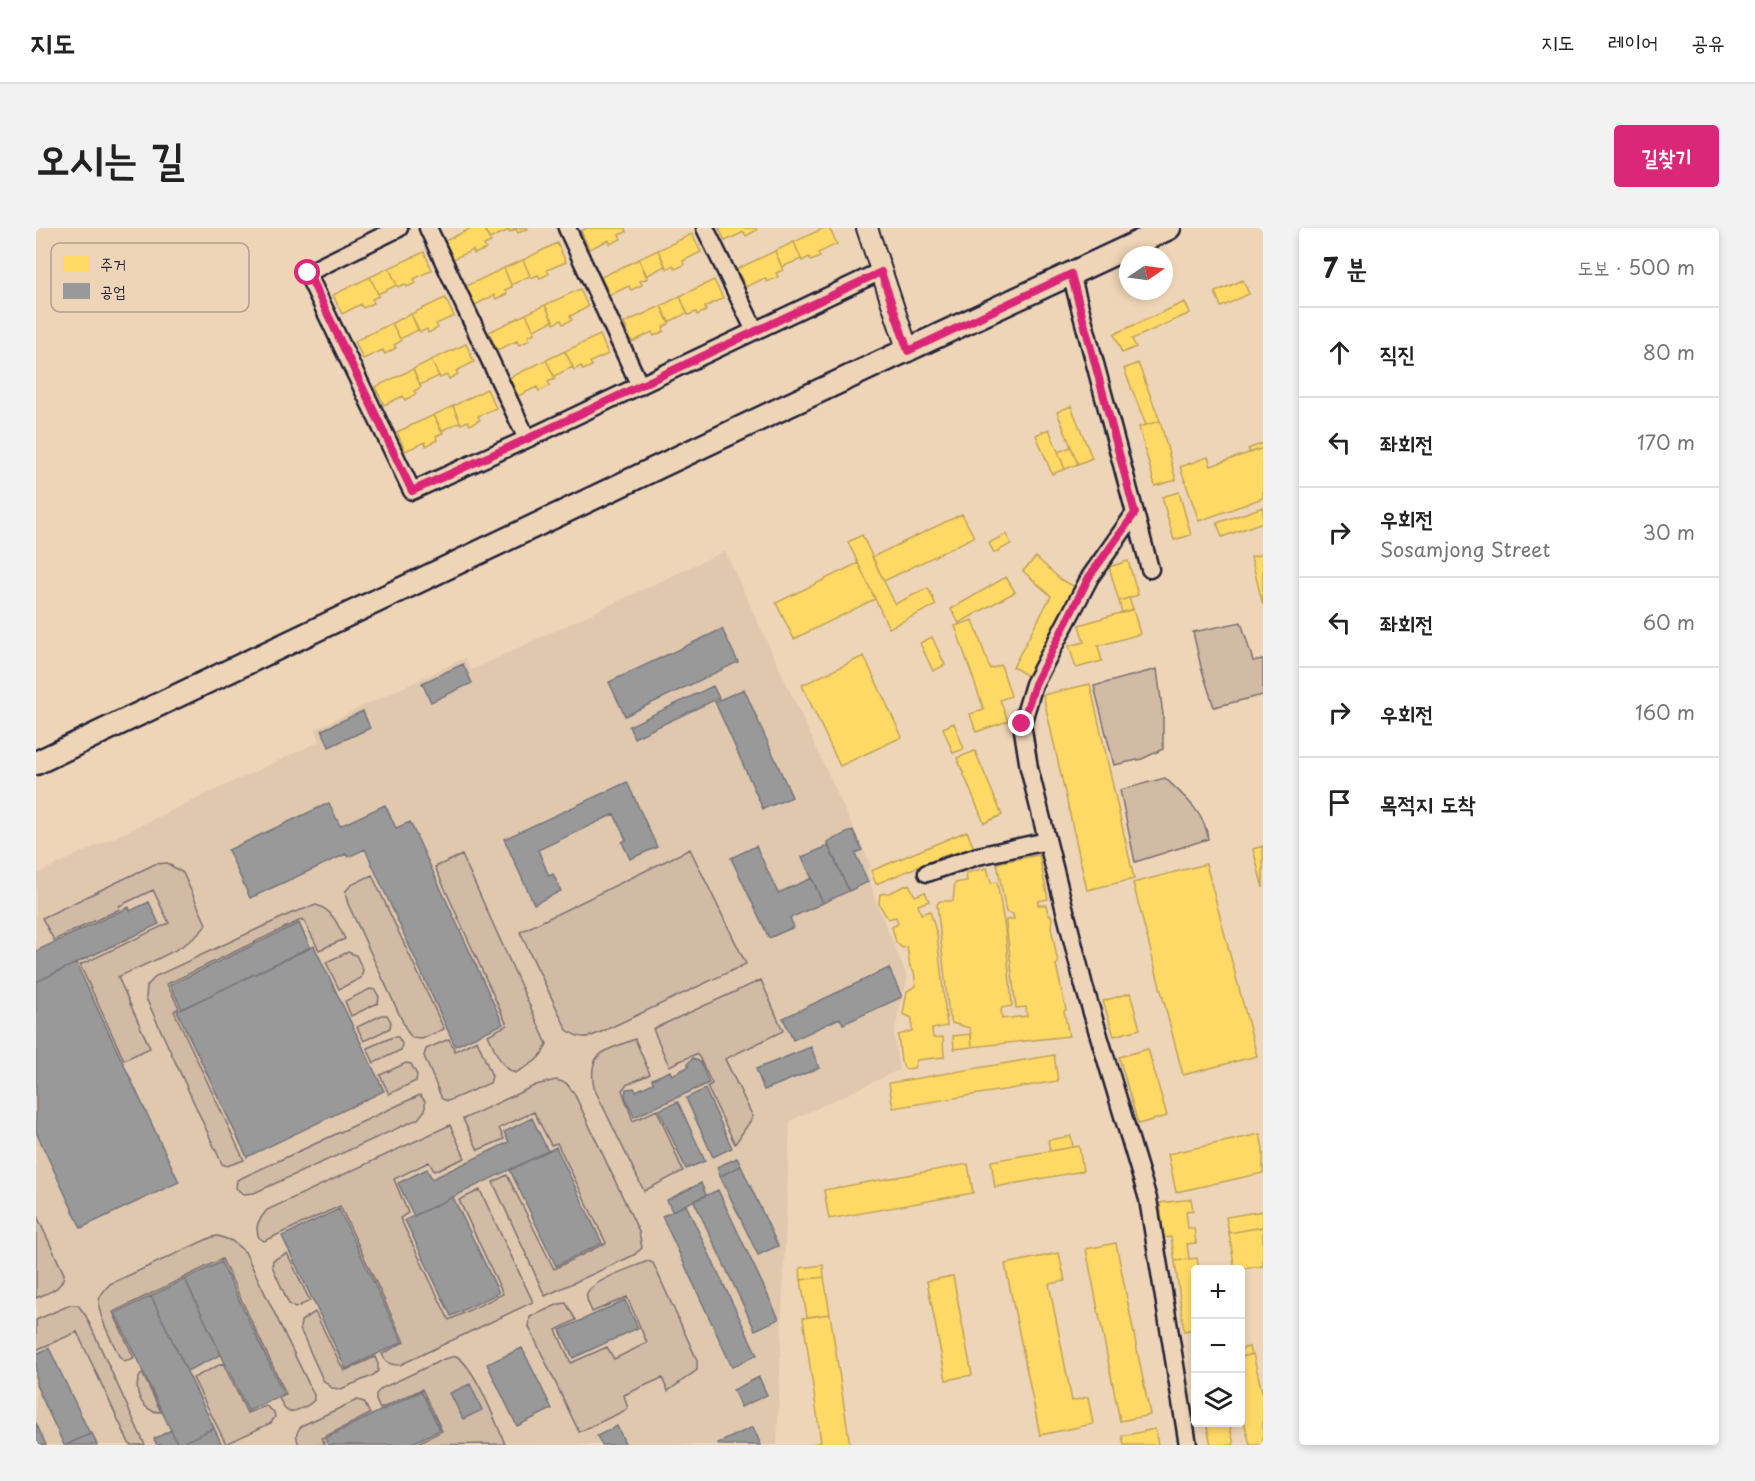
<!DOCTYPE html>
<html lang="ko">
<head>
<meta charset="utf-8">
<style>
	body { margin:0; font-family:"Playpen Sans","Poor Story",sans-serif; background:#f2f2f2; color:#222 }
	.controls { position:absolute; right:18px; bottom:18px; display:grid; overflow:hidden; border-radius:6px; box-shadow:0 3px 9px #0003 }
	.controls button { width:54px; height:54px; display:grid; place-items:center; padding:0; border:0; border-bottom:2px solid #e0e0e0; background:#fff; color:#222; font:30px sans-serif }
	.compass { position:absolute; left:1083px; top:18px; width:54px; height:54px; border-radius:50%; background:#fff; box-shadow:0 3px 9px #0003; rotate:77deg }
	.stop { position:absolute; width:18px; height:18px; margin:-14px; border:4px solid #db2777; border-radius:50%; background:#fff }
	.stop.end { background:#db2777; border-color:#fff; box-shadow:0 2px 6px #0008 }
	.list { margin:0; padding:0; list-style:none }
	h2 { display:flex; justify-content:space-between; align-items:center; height:78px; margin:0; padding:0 24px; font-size:26px }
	h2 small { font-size:20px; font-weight:400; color:#767676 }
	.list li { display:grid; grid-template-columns:39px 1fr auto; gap:18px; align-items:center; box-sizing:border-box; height:90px; padding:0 24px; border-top:2px solid #e0e0e0 }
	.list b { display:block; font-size:22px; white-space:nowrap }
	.list p { margin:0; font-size:20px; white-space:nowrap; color:#767676 }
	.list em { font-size:20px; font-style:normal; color:#767676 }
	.icon { flex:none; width:33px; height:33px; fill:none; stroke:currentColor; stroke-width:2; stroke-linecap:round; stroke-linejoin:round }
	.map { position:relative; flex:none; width:1227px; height:1217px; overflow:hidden; border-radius:6px }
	header { display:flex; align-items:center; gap:36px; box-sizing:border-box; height:84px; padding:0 30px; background:#fff; border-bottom:2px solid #e0e0e0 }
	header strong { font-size:28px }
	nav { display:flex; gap:33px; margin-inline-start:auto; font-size:21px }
	.intro { display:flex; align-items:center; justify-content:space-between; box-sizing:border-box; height:144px; padding:0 36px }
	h1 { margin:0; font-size:42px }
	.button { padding:15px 27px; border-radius:6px; background:#db2777; color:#fff; font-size:21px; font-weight:700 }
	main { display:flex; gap:36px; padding:0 36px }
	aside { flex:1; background:#fff; border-radius:6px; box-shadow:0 3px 9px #0003 }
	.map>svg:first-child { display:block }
	.built { fill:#e0c8ae }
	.green { fill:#d1bba5; stroke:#7a6e70; stroke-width:1.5 }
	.homes { fill:#ffd966; stroke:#bda259; stroke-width:1.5 }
	.industry { fill:#999; stroke:#75757d; stroke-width:1.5 }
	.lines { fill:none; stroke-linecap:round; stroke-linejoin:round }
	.minor-casing { stroke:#22223b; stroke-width:21 }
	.tertiary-casing { stroke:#22223b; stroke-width:24 }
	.secondary-casing { stroke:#22223b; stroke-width:27 }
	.minor { stroke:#efd5b7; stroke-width:16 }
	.tertiary { stroke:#efd5b7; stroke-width:20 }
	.secondary { stroke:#efd5b7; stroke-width:22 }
	.route { stroke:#db2777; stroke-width:8 }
	.key { fill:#efd5b7; stroke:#b29f92; stroke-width:1.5 }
	.key-label { font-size:16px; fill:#22223b }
</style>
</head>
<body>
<header>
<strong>지도</strong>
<nav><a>지도</a><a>레이어</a><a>공유</a></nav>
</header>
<div class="intro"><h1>오시는 길</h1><a class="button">길찾기</a></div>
<main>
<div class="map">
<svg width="1227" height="1217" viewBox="0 0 1227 1217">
	<rect width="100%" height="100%" fill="#efd5b7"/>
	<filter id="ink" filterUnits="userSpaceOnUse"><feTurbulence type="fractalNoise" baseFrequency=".0167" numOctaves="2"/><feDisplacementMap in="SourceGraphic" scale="12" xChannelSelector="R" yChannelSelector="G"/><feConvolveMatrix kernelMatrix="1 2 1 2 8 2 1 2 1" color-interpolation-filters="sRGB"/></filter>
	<g filter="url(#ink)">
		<path class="built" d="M689 323 835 638 831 642 839 671 872 751 865 772 858 808 863 842 754 893 741 1217H0V646L284 513 279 501 429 430 435 442Z"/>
		<path class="green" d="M1205 394 1217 433 1227 431V467L1178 479 1165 439 1157 404Z
			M1121 441 1127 487V521L1106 531 1078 537 1058 458Z
			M1129 550C1147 567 1170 586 1172 611L1099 634 1084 562Z
			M654 621 710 736 563 805C550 811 543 811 531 802L484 704Z
			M426 627 511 816C505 832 494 837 479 845 463 838 459 821 452 807L471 797 399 639Z
			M131 635 147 645 170 696C160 718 104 738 82 749L114 820 88 832 44 737 133 695 117 662 83 678 84 681 18 712 6 690 119 636Z
			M336 647 408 801 386 811 376 810 371 803 312 676 309 664 315 657Z
			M280 677C296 681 302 697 309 711L283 722 267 691 131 756 143 780 138 783 208 932 191 938 186 936 110 770 111 758 120 748 256 685Z
			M312 724 320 727 327 742 325 750 303 761 290 734Z
			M725 752 747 803 689 831 717 889 699 916 671 859 676 856 663 829 660 826 633 838 617 801Z
			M334 761 339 762 343 769 342 775 315 788 309 773Z
			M346 787H351L355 794 354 800 328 813 321 799Z
			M357 809H362L366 816 365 822 338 835 331 820Z
			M413 811 419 823 441 812 456 848 454 855 412 873 406 871 388 828 390 821Z
			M599 811 614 846 590 857 586 862 597 893 621 882 647 943 608 963 558 860C551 822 569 824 599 811Z
			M370 835 375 836 381 847 380 853 353 866 344 847Z
			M520 852 530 855 538 865 603 1004 606 1020 598 1027 509 1068 457 954 471 947 518 1041 570 1015 521 915 515 917 498 884 463 900 468 911 442 922 427 891 500 857Z
			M384 867 389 873V882L382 891 218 965 207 966 200 960 201 952Z
			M414 897 429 930 398 943 393 934 358 951 372 985 364 990 413 1092 467 1066 423 972 444 962 497 1074 364 1137C354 1137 350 1135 346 1126L368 1114 304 978 228 1013 223 1010C218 997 223 992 231 982Z
			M0 986 28 1046C27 1061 13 1064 0 1070Z
			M182 1008 196 1013 209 1024 278 1167V1172C273 1178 261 1183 253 1184L249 1181 243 1170 250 1166 186 1031 77 1084 98 1130 88 1133 83 1128C77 1114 61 1087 63 1072 65 1065 70 1060 74 1056L176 1009Z
			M251 1025 274 1073 259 1080 253 1076 236 1038 237 1032Z
			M612 1033 617 1035 661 1132V1142L632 1163 626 1150 588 1167 592 1181 543 1204 493 1099 494 1089 523 1076 530 1075 540 1092 520 1102 535 1135 571 1119 578 1131 611 1115 591 1069 556 1084C554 1078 549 1071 551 1065 557 1052 598 1039 612 1033Z
			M34 1077H42L50 1088 109 1217H94L41 1104 0 1122V1092Z
			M279 1084 308 1143 339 1129 342 1136V1143L336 1148 305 1161 296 1160 287 1152 264 1101 265 1093Z
			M420 1128C439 1138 460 1195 469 1216L378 1217 406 1203 386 1161 344 1181 340 1172V1166L346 1160 408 1131Z
			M187 1135 211 1185 230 1178 238 1184 239 1189 235 1195 190 1216 157 1150Z
			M106 1145 125 1184C106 1186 94 1159 106 1145Z
			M321 1172 328 1174 334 1186 286 1210 289 1217H263C259 1208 260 1203 267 1197Z"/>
		<path class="homes" d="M436 0H448L455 14 448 17 450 21 438 26 437 22 417 31 409 13Z
			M448 0H471L473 2 453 11Z
			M471 0H491L492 1 482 5 480 1 474 4Z
			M551 0H589L590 4 583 7 585 11 574 16 573 12 553 21 545 3Z
			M683 0H720L721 2 710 8 708 4 689 13Z
			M788 0H793L801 16 782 25 784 29 775 33 773 29 766 33 758 14Z
			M656 6 665 24 647 33 648 37 639 41 637 37 631 41 622 22Z
			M758 14 765 31 746 39 739 23Z
			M521 15 530 34 511 42 513 46 504 50 502 47 495 50 487 32Z
			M622 22 629 38 610 48 603 31Z
			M739 23 747 42 740 45 742 49 731 54 729 50 710 59 701 41Z
			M388 24 396 42 378 51 380 55 371 59 369 56 362 59 353 40Z
			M603 31 612 50 604 53 606 57 595 62 593 58 574 67 565 49Z
			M487 32 494 48 475 57 468 40Z
			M353 40 361 57 342 66 334 49Z
			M468 40 476 59 469 62 471 66 460 71 458 67 439 77 430 58Z
			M334 49 343 68 336 71 338 75 327 80 325 76 306 86 297 67Z
			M678 52 687 70 669 79 670 83 661 87 660 84 652 87 644 68Z
			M1207 52 1213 66 1185 79 1179 64Z
			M544 61 552 79 534 88 536 92 527 96 525 92 518 96 509 77Z
			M644 68 651 85 633 94 625 78Z
			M409 70 418 88 400 96 402 100 392 105 391 101 384 104 375 86Z
			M1149 74 1154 85 1096 111 1100 119 1086 125 1078 106Z
			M509 77 517 93 498 102 490 86Z
			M625 78 633 96 627 99 628 103 618 108 616 104 596 114 588 95Z
			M375 86 382 102 364 111 356 95Z
			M490 86 499 105 492 108 494 112 483 117 481 113 461 122 453 104Z
			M356 95 365 113 358 117 360 120 349 126 347 122 327 131 319 113Z
			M564 107 572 126 554 134 556 138 547 142 545 138 538 142 529 123Z
			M430 116 438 134 420 143 422 146 413 151 411 147 404 150 395 132Z
			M529 123 537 139 518 148 510 132Z
			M395 132 403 148 384 157 377 141Z
			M510 132 519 151 512 154 514 158 503 163 501 159 482 168 473 150Z
			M1102 135 1124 193 1110 197 1088 141Z
			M377 141 385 159 378 163 380 166 369 172 367 168 348 177 339 159Z
			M451 161 460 180 442 188 444 192 434 197 432 193 425 196 417 178Z
			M417 178 424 194 405 203 398 187Z
			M1035 178 1056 230 1042 236 1021 184Z
			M398 187 407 205 400 208 401 212 390 218 389 214 369 223 361 204Z
			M1124 193 1140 252 1119 258 1103 199Z
			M1013 201 1029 241 1016 246 1000 207Z
			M1227 215V220L1214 225 1212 221Z
			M1035 219 1042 236 1029 241 1022 224Z
			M1227 220V270L1163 293 1144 239 1172 229 1175 238Z
			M1143 264 1155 307 1138 312 1126 269Z
			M1227 279V294L1186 309 1181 295Z
			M926 286 938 309 848 353 836 329Z
			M970 306 975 316 958 325 953 315Z
			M826 307 859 376 892 360 900 377 853 400 812 314Z
			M1227 326V377L1215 329Z
			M1000 329 1024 351 1039 359 992 448 977 439 1015 368 987 343Z
			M1092 333 1102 367 1083 373 1073 339Z
			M822 335 839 371 758 411 740 375Z
			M970 349 979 364 923 395 915 381Z
			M1093 370 1097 381 1086 385 1083 373Z
			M1097 381 1104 406 1062 418 1066 433 1040 440 1033 418 1048 414 1043 397Z
			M937 392 954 441 965 437 975 468 964 472 972 493 940 504 934 486 948 482 919 398Z
			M896 409 909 437 897 443 884 415Z
			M828 428 866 509 804 538 766 457Z
			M1054 456 1098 651 1051 662 1007 467Z
			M918 495 928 521 917 525 907 500Z
			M939 523 966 587 948 595 921 530Z
			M931 603 938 621 917 630 915 625 840 656 835 643Z
			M1227 618V660L1217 621Z
			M1003 627 1012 671 1002 673V677H1010L1012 687H1015L1016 691 1015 699 1022 735 1020 737 1030 782 1028 783 1033 808 936 819 934 800 916 795 913 788 901 676 904 673H917L919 655 931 653 930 645 951 640 955 655 961 654 969 701 976 778 965 780 966 791 991 788 990 779 980 780 970 695V692L978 691 977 686 970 684 961 635Z
			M1170 636 1221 828 1147 847 1097 655Z
			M873 656 879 668 889 664 893 673 882 677 885 686 894 683 901 707 911 798 896 801 897 810 907 809 908 829 881 832 878 840 869 841 865 833 862 807 876 803V790L867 786 871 763 880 758 878 744 874 739 871 719 866 720 860 714 856 699 862 696 860 689 852 691 843 676 844 666 853 665Z
			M1094 765 1104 801 1078 808 1067 773Z
			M935 806 936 819 918 821 917 808Z
			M1112 821 1131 888 1102 896 1083 829Z
			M1018 827 1022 853 857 880 853 855Z
			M1224 906 1227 921V945L1140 964 1132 926Z
			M1035 908 1037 919 1014 923 1012 912Z
			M1043 918 1047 943 959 959 955 933Z
			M932 936 937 965 793 991 788 962Z
			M1155 971 1157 982 1150 983 1152 1000H1158L1160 1015 1151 1016 1153 1031 1139 1033 1135 1009 1121 1010 1120 995 1126 994 1124 975Z
			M1227 983V999L1193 1005 1190 989Z
			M1227 999V1038L1199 1042 1193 1005Z
			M1080 1015 1114 1187 1084 1193 1050 1021Z
			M1023 1025 1029 1053 1013 1056 1036 1173 1052 1169 1057 1196 1004 1207 969 1036Z
			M1161 1030 1163 1042H1160V1101L1148 1103 1139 1033Z
			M787 1037 788 1049 765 1052 764 1040Z
			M917 1048 936 1147 910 1152 891 1053Z
			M788 1049 794 1086 771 1089 765 1052Z
			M794 1086 814 1217H773L785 1214 767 1090Z
			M1213 1119 1215 1127 1204 1129V1121Z
			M1217 1126 1227 1168V1217H1214L1204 1177V1129Z
			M1170 1194H1193L1198 1217H1175Z
			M1119 1201 1122 1217H1088L1086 1208Z"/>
		<path class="industry" d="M686 401 702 434 589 488 573 454Z
			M427 436 436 455 395 474 386 455Z
			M677 458 683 470 598 510 593 498Z
			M708 461 756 569 727 581 679 474Z
			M327 483 334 500 293 519 286 502Z
			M591 554 621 619 594 631 586 614 590 612 578 586 502 622 513 648 517 646 525 663 498 676 468 611Z
			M293 575 304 598 349 577 360 600 374 594 467 796 419 818 329 621 312 629 310 626 214 670 192 622Z
			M817 602 826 622 819 625 832 654 813 663 791 614Z
			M720 618 742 665 776 650 787 675 754 690 758 699 733 710 695 630Z
			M792 618 813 663 787 675 766 629Z
			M113 674 123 696 0 754V723L93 679 94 683Z
			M263 695 274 719 146 781 134 757Z
			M278 718 348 863 211 929 141 783Z
			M40 735 143 954 45 1000 0 904V754Z
			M853 740 866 769 807 796 804 790 757 812 747 790Z
			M775 819 783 840 728 862 720 841Z
			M657 830 664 834 673 855 598 889 589 868 590 861 598 860 600 863 617 855 616 851 634 843 636 847 652 839V835Z
			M669 861 696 920 677 929 650 870Z
			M642 874 669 933 650 941 623 882Z
			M496 890 512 923 378 988 362 955 391 941 396 951 473 914 468 904Z
			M520 919 566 1015 520 1038 474 942Z
			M701 930 705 938 684 948 681 939Z
			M705 938 742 1018 722 1027 684 948Z
			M665 955 670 967 636 983 631 972Z
			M682 962 743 1091 719 1102 658 973Z
			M417 969 463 1065 415 1088 369 992Z
			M650 977 721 1127 696 1139 626 988Z
			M303 981 366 1114 310 1141 246 1008Z
			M185 1034 248 1166 212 1183 149 1051Z
			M149 1051 185 1127 151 1143 115 1068Z
			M115 1068 178 1200 142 1217 79 1085Z
			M589 1072 602 1100 537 1130 524 1102Z
			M13 1120 54 1206 30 1217H28L0 1157V1126Z
			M486 1120 516 1181 481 1198 451 1136Z
			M723 1149 731 1167 705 1179 697 1162Z
			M434 1156 446 1182 427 1191 414 1165Z
			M385 1163 404 1202 372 1217H292L289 1210Z
			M0 1195 10 1217H0Z
			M581 1198 590 1217H566L561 1208Z
			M717 1199 725 1217H683L682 1215Z
			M178 1200 186 1217H121L118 1211 135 1202 142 1217Z
			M56 1205 61 1217H30L54 1206Z"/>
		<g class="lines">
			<defs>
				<path id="minor" d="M363 0 271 45 376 263 491 211 845 43
					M392 0 491 211
					M531 0 604 158
					M669 0 719 103
					M1035 46 1114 341
					M1099 285 1054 349 998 456 986 496 993 540 1048 758 1112 971 1152 1217
					M891 645 942 628 1011 613"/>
				<path id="tertiary" d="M831 0 872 123"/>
				<path id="secondary" d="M0 535 736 185 1133 0"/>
			</defs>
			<use href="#minor" class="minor-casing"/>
			<use href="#tertiary" class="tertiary-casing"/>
			<use href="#secondary" class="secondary-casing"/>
			<use href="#minor" class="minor"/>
			<use href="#tertiary" class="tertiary"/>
			<use href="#secondary" class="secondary"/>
		</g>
	</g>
	<g class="lines" filter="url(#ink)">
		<path class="route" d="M272 45 376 263 491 211 845 44 872 123 1035 46 1099 285 1053 349 999 456 986 496"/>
	</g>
	<rect x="15" y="15" width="198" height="69" rx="9" class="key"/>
	<rect x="27" y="28" width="27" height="16" fill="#ffd966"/>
	<rect x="27" y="55" width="27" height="16" fill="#999"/>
	<g class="key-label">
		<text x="64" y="42">주거</text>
		<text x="64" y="69">공업</text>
	</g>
</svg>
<div class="controls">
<button>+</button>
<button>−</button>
<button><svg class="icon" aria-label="layers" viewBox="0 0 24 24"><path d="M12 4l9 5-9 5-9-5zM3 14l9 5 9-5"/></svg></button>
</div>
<svg class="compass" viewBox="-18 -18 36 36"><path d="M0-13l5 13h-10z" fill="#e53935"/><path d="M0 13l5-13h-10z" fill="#767676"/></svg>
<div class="stop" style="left:272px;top:45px"></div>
<div class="stop end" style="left:986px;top:496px"></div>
</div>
<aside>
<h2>7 분<small>도보 · 500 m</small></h2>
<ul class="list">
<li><svg class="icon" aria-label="ahead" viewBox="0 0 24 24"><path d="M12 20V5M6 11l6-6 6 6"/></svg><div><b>직진</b></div><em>80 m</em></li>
<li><svg class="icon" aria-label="left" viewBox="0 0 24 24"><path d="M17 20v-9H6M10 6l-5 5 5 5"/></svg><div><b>좌회전</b></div><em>170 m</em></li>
<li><svg class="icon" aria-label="right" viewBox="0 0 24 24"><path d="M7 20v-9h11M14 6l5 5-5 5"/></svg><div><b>우회전</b><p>Sosamjong Street</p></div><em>30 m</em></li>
<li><svg class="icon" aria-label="left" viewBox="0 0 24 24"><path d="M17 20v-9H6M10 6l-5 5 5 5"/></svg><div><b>좌회전</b></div><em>60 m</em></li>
<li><svg class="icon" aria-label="right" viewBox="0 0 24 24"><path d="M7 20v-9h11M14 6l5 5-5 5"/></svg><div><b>우회전</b></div><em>160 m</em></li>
<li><svg class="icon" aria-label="arrive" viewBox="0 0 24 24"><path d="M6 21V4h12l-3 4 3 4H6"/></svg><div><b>목적지 도착</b></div></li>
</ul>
</aside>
</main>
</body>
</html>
